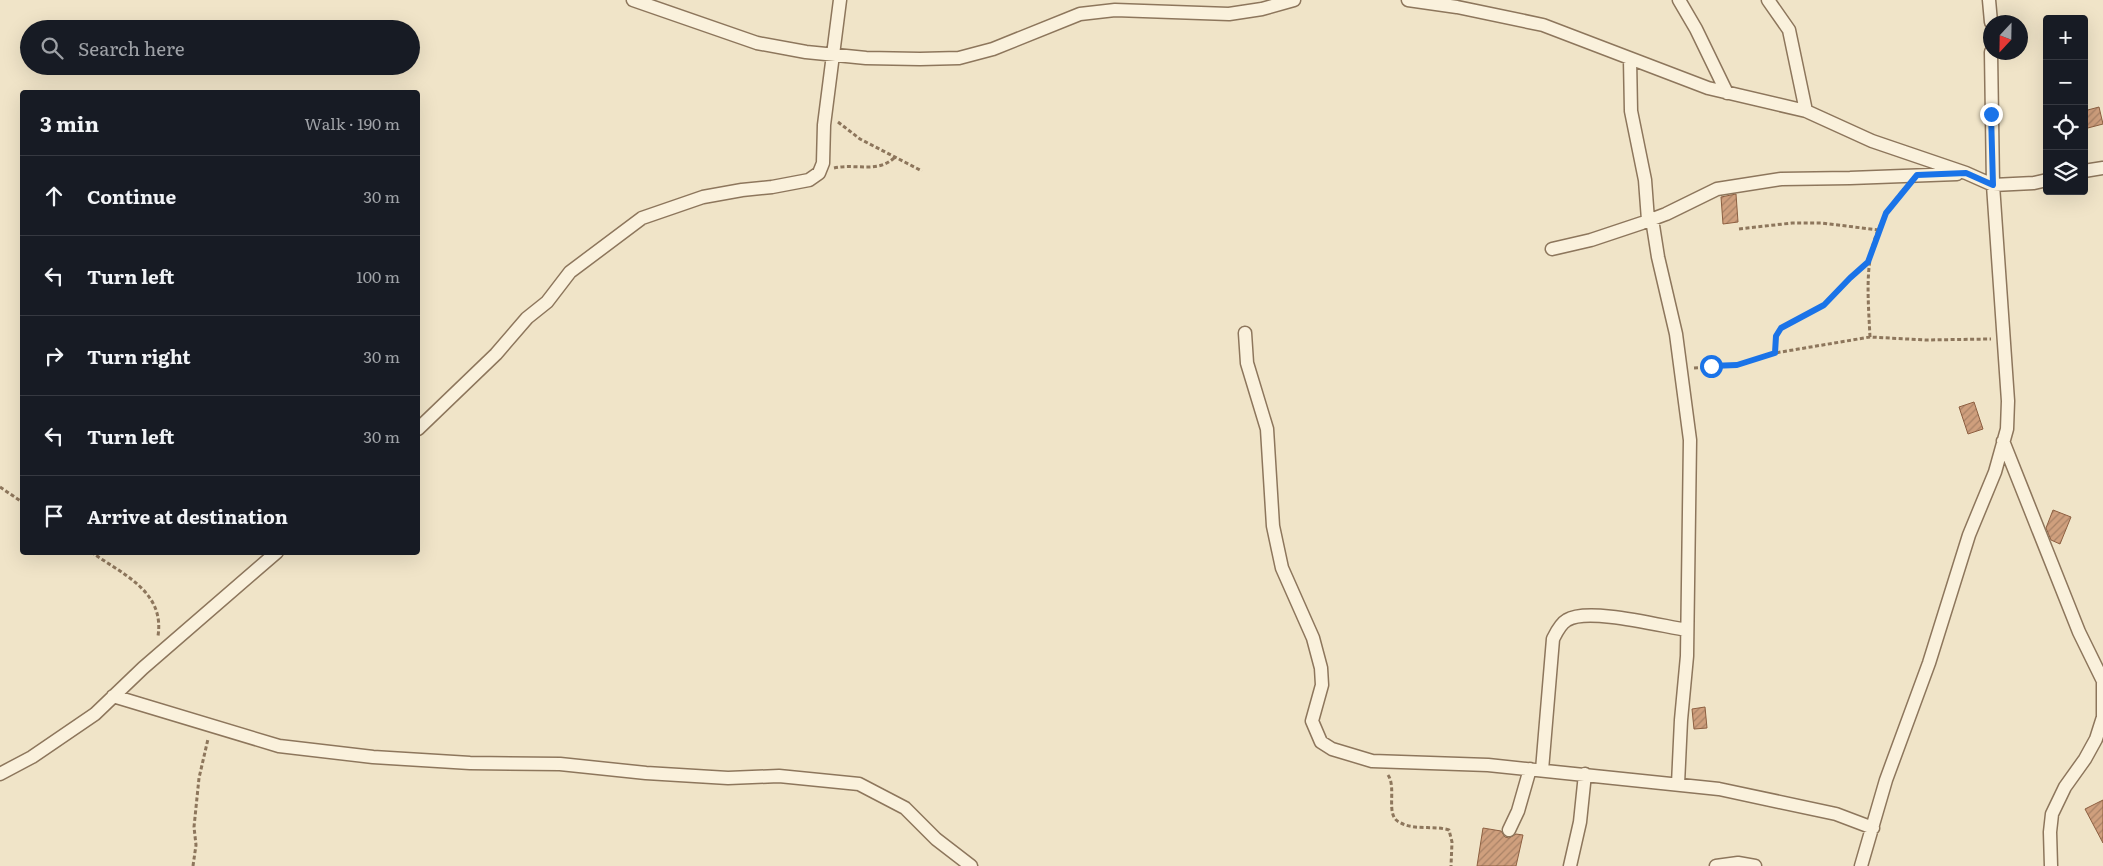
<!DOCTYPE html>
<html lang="en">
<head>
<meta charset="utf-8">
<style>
	body { margin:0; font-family:Literata,serif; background:#242831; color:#f1f3f6 }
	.controls { position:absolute; right:15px; top:15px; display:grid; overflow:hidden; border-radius:5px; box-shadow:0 5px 20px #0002 }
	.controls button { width:45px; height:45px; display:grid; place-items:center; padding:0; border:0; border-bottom:1px solid #363941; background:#171b24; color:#f1f3f6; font:25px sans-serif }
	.compass { position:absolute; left:1983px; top:15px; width:45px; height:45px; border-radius:50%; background:#171b24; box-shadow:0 5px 20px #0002; rotate:202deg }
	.stop { position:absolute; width:15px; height:15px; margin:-11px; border:4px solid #1a73e8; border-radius:50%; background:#fff }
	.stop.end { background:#1a73e8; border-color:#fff; box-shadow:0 1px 5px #0008 }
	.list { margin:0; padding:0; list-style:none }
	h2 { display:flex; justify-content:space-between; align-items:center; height:65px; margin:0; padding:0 20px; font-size:21px }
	h2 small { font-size:16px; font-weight:400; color:#9ea1a6 }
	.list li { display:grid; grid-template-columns:32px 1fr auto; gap:15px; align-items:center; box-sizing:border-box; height:80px; padding:0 20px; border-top:1px solid #363941 }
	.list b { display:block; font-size:19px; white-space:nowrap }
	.list em { font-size:16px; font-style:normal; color:#9ea1a6 }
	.icon { flex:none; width:28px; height:28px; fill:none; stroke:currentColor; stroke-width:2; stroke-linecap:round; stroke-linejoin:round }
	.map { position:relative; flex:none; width:2103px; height:866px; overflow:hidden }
	.search { position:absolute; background:#171b24; box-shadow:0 5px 20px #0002; left:20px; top:20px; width:400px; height:55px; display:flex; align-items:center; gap:12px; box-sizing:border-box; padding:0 18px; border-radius:28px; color:#9ea1a6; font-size:19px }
	.panel { position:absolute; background:#171b24; box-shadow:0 5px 20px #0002; left:20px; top:90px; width:400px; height:465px; border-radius:5px }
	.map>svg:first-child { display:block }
	.building { fill:url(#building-hatch); stroke:#8d5f41 }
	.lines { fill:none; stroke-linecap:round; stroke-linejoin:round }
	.street-casing { stroke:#8d765c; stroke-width:15 }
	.path { stroke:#8d765c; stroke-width:3; stroke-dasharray:4 2.5; stroke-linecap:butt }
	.street { stroke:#faf1dc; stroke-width:12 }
	.route { stroke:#1a73e8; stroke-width:6 }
</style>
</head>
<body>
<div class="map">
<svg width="2103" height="866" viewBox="0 0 2103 866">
	<defs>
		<pattern id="building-hatch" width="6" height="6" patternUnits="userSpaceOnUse" patternTransform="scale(1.25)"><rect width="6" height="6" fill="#cf9f7d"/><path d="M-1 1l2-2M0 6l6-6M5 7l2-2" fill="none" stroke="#a98266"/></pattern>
	</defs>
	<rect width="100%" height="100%" fill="#f0e4c8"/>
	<path class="building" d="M2099 107 2103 124 2084 129V111Z
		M1736 194 1738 222 1723 224 1721 197Z
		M1974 402 1983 429 1968 434 1959 407Z
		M2053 510 2071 517 2060 544 2051 540 2046 528Z
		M1705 707 1707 728 1694 729 1692 709Z
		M2103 800V843L2085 809Z
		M1483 828 1501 831 1505 837 1509 838 1516 834 1523 835 1516 866H1477Z"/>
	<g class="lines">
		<defs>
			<path id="street" d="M633 0 757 43 806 52 866 58 920 59 959 58 993 49 1080 14 1115 10 1229 14 1262 9 1294 0
				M1408 0 1457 7 1543 25 1708 88 1806 111 1872 141 1966 173 1993 185 2034 183 2047 180
				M1679 0 1696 29 1727 93
				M1768 0 1789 30 1806 111
				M1989 0 1991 22
				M1630 59 1631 111 1645 180 1648 220
				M2084 171 2103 168
				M1652 219 1658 257 1676 334 1690 440 1687 656 1681 720 1678 784
				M1552 249 1591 240 1642 223 1666 214 1717 189 1781 179 1850 178 1957 174
				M1245 333 1247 363 1267 429 1273 526 1282 568 1313 638 1321 668 1322 685 1312 721 1321 742 1332 749 1372 761 1488 765 1719 789 1836 814 1873 828
				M418 429 496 354 527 318 547 302 570 272 642 218 703 197 742 190 772 187 809 180 819 173 823 163 824 125 840 0
				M2003 441 2079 632 2103 681V717L2096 739 2085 759 2065 787 2052 814 2050 832 2051 866
				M113 696 279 746 373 757 470 763 560 764 646 773 728 778 779 776 859 784 905 808 936 839 971 866
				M1542 770 1553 639C1556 633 1560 624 1567 620 1588 607 1661 626 1687 630
				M0 774 32 757 95 714 143 668 277 552
				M1509 830 1518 811 1530 769
				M1570 866 1580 822 1585 774
				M1716 866 1738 863 1755 866
				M1861 866 1886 780 1929 663 1969 535 1995 472 2007 429 2008 401 1993 185 1991 52"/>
		</defs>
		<use href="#street" class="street-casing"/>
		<path class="path" d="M838 122 860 139 922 171
			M834 168C856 163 878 174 895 157
			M1739 229 1792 223H1821L1879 230
			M1870 337C1867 277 1862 238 1904 189
			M1775 353 1776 337 1781 328 1824 305 1850 278 1868 263
			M1694 368 1737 365 1775 353 1870 337 1926 340 1991 339
			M0 487 22 502
			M91 552C122 574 165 591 158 636
			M1388 775C1397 788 1385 815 1399 822 1414 831 1433 825 1449 830L1452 842 1451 866
			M193 866 196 845 194 827 199 778 208 739"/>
		<use href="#street" class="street"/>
	</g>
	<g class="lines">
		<path class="route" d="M1711 366 1737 365 1775 353 1776 336 1781 328 1824 305 1850 278 1868 262 1886 213 1917 175 1966 173 1993 185 1991 114"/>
	</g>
</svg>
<div class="controls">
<button>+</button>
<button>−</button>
<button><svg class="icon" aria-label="locate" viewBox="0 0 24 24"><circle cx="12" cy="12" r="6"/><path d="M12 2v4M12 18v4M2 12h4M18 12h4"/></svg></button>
<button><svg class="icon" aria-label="layers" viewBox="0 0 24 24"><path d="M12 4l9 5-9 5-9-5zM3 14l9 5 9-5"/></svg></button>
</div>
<svg class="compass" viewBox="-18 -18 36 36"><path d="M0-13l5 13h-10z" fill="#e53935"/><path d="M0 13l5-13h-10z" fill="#9ea1a6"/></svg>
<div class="stop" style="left:1711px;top:366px"></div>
<div class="stop end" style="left:1991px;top:114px"></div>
<div class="search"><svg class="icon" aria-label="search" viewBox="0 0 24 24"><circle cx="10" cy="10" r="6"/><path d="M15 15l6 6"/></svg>Search here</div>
<section class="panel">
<h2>3 min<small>Walk · 190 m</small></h2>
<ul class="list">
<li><svg class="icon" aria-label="ahead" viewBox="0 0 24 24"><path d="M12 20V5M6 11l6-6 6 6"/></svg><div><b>Continue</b></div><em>30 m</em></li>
<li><svg class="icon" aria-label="left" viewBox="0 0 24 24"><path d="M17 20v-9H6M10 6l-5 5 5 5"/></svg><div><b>Turn left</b></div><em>100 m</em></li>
<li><svg class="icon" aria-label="right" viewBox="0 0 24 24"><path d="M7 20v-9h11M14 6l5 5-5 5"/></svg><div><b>Turn right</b></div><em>30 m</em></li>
<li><svg class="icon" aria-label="left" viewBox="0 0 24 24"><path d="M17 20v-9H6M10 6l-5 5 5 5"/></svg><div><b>Turn left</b></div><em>30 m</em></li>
<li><svg class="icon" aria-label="arrive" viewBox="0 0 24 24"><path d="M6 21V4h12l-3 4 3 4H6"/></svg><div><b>Arrive at destination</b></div></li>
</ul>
</section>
</div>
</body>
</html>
